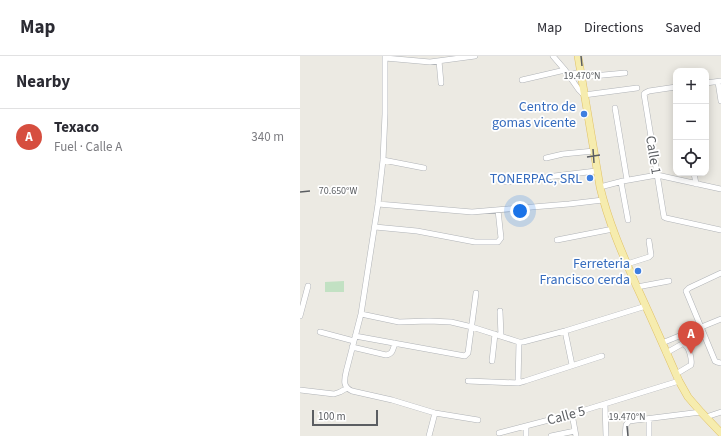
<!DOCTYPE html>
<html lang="en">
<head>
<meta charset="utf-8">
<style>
	body { margin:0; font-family:"Source Sans 3",sans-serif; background:#f2f2f3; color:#2b2b33 }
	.controls { position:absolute; right:12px; top:12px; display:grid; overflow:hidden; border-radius:8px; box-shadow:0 2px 10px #0003 }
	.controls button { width:36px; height:36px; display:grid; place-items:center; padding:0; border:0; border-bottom:1px solid #e1e1e2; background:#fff; color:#2b2b33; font:20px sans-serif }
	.scale { position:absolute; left:12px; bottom:10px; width:66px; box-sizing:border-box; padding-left:4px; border:2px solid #5b5e62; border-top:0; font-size:11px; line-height:14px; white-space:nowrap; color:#5b5e62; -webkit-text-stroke:3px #fff; paint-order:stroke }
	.you { position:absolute; left:220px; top:155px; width:14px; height:14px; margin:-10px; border:3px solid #fff; border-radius:50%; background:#1a73e8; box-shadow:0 0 0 6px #1a73e833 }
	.badge { display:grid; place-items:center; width:26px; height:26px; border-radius:50%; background:#d64e3f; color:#fff; font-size:13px; font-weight:700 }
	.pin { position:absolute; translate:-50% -33px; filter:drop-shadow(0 1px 2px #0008) }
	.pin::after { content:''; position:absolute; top:21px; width:14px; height:12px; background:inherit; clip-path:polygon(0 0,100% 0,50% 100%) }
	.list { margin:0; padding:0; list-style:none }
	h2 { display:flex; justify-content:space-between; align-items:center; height:52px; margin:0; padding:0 16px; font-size:17px }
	h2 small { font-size:13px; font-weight:400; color:#7c7c81 }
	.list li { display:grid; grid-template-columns:26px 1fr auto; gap:12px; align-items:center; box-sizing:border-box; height:56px; padding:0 16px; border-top:1px solid #e1e1e2 }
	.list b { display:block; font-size:15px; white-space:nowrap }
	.list p { margin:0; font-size:13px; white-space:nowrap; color:#7c7c81 }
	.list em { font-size:13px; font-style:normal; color:#7c7c81 }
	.icon { flex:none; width:22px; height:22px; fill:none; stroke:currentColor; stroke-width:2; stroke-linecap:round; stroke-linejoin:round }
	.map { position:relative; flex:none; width:421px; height:380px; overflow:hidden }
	header { display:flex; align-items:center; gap:24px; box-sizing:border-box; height:56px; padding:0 20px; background:#fff; border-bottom:1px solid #e1e1e2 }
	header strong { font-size:19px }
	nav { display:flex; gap:22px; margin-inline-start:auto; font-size:14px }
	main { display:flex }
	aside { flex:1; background:#fff }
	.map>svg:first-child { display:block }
	.green { fill:#c2e1c3 }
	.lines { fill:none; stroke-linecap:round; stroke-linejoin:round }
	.minor-casing { stroke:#b0b3b7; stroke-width:6 }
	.major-casing { stroke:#e1c267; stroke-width:8 }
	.minor { stroke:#fff; stroke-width:5 }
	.major { stroke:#f6ecae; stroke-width:7 }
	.ticks { fill:none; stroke:#5b5e62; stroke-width:1.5 }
	.shop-dot { fill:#3f7fe0; stroke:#fff; stroke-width:1.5 }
	.labels { text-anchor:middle; stroke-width:3.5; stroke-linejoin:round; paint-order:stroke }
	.shop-label { font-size:14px; fill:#366cbe; stroke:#fff; text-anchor:end }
	.street-label { font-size:14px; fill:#5b5e62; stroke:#fff }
	.ticks-label { font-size:10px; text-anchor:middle; fill:#5b5e62; stroke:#fff; stroke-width:3.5; stroke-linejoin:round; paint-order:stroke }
</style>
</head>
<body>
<header>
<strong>Map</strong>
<nav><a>Map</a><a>Directions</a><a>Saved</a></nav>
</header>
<main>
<aside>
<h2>Nearby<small></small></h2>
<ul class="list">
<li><span class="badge">A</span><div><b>Texaco</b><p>Fuel · Calle A</p></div><em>340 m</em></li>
</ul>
</aside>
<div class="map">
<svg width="421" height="380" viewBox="0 0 421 380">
	<rect width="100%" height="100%" fill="#eceae3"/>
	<path class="green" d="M44 225V236H25V226Z"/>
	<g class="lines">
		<defs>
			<path id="minor" d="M85 0V58L83 104 78 148 61 258 46 316C44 325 43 331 52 335L92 344 135 357 178 364
				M253 0 265 14 279 34 284 39 337 32
				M85 2 130 6 175 0
				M139 5 141 27
				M268 17 273 18 281 16
				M282 21 325 17
				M222 24 265 14
				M418 26 421 45
				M406 27 421 25
				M376 31 349 35 345 37 344 38 364 161 366 162 421 174
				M315 52 327 124
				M246 102 263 98 294 95
				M83 104 124 112
				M394 117 396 128
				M205 126 296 115
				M321 126 328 164
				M300 131 323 125 357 119 421 133
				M78 148 172 156 269 148 303 144
				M75 171 117 175 175 186H198L201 182 198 154
				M257 184 313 173
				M327 208 349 201 351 199 349 185
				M421 217 389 232 386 235 415 305 417 306 421 307
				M337 231 369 225
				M200 255 201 280
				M61 258 99 266 129 265 151 266 172 271 219 286H223L265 275 346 250
				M0 260 8 230
				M265 275 272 309
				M20 276 54 285
				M55 280 165 300 168 297 176 237
				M362 287 421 263
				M52 291 86 299C93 298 93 293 95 287
				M366 297 382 288C383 288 385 288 385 289 390 292 392 305 391 309L376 318
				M192 305 195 278
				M168 325 218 327 225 325 302 300
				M218 327 219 286
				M0 334 34 338 40 336 47 332
				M305 348 306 380
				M272 358 276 380
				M406 361 421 356
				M226 370V380
				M199 377 272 358 379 325
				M129 380 135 357
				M251 380 275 375
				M325 380 326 369 329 365 401 356
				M349 380V363"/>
			<path id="major" d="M278 0 300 131C308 165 322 197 336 229 351 261 365 293 379 325L388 341 401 356 421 377"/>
		</defs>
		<use href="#minor" class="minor-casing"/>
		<use href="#major" class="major-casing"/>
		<use href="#minor" class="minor"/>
		<use href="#major" class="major"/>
	</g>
	<path class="ticks" d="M281 0 282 10M293 93 294 107M287 101 300 99M0 136 10 135M327 370 328 380"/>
	<g class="shop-dot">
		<circle cx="284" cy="58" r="4"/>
		<circle cx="290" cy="122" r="4"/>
		<circle cx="338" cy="215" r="4"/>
	</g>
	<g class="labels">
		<g class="shop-label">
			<text x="276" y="55">Centro de<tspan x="276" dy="16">gomas vicente</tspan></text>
			<text x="282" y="127">TONERPAC, SRL</text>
			<text x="330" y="212">Ferreteria<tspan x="330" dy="16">Francisco cerda</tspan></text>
		</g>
		<g class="street-label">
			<text transform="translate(354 99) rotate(81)" y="5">Calle 1</text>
			<text transform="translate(266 359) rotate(-15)" y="5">Calle 5</text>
		</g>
	</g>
	<g class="ticks-label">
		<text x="282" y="23">19.470°N</text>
		<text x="38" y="138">70.650°W</text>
		<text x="327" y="364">19.470°N</text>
	</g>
</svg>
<div class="controls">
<button>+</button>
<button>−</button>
<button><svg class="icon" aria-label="locate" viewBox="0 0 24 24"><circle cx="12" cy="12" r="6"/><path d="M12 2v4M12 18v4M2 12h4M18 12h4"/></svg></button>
</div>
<div class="scale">100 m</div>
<div class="you"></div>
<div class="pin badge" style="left:391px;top:298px">A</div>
</div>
</main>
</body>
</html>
